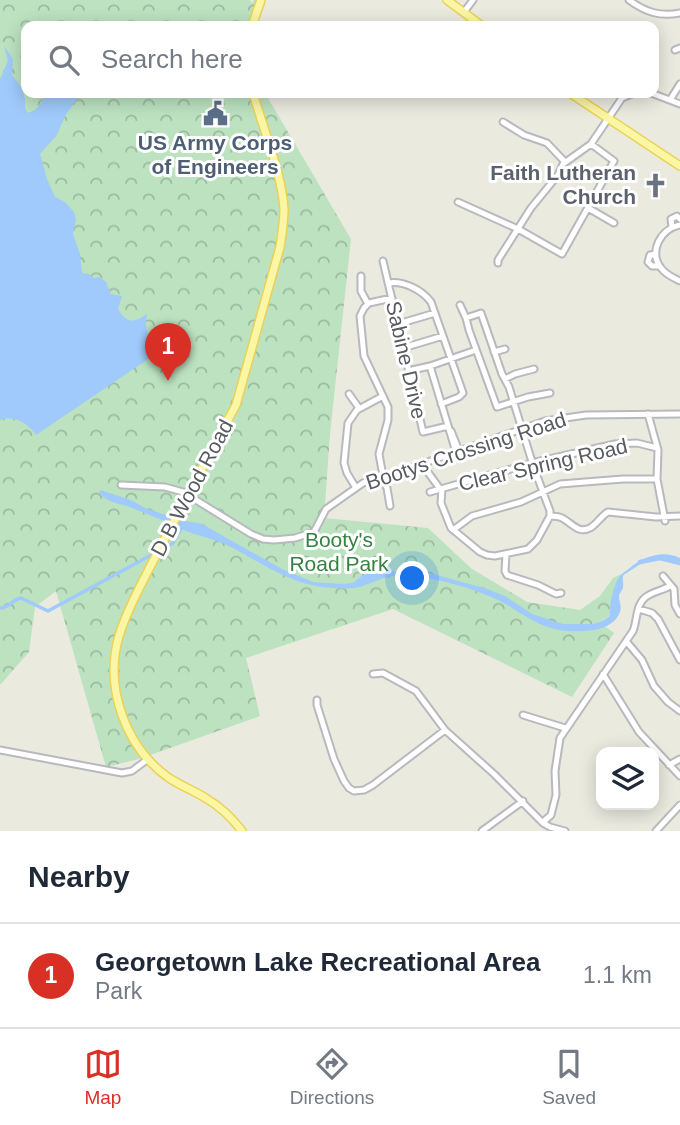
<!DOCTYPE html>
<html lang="en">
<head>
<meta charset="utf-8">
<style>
	body { margin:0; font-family:Arial,sans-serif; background:#f2f2f3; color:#1f2937 }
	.controls { position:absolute; right:21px; bottom:21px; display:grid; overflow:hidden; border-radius:14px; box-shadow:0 4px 18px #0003 }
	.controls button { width:63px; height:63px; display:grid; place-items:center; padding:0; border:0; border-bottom:2px solid #e0e1e3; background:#fff; color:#1f2937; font:35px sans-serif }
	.you { position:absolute; left:413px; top:579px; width:24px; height:24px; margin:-18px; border:5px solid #fff; border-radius:50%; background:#1a73e8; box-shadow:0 0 0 10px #1a73e833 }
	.badge { display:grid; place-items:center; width:46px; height:46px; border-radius:50%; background:#d93025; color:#fff; font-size:23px; font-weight:700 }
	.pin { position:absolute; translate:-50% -58px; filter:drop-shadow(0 2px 4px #0008) }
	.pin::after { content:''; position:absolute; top:37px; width:24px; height:21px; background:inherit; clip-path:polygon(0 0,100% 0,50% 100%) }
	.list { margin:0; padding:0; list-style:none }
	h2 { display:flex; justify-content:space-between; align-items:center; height:91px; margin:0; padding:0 28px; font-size:30px }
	h2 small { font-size:23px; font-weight:400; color:#747a83 }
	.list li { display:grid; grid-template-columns:46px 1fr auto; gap:21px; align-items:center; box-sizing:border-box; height:105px; padding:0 28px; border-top:2px solid #e0e1e3 }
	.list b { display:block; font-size:26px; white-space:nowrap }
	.list p { margin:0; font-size:23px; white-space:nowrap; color:#747a83 }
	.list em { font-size:23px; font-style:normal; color:#747a83 }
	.icon { flex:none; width:38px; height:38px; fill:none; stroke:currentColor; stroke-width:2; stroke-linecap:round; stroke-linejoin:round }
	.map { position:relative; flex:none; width:680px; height:831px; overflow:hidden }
	.search { position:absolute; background:#fff; box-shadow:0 4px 18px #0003; left:21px; right:21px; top:21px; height:77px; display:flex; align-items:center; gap:18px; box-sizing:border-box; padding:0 24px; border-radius:14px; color:#747a83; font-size:26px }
	.sheet { height:196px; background:#fff }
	nav { display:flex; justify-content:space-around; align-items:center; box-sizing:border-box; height:98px; border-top:2px solid #e0e1e3; background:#fff; font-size:19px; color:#747a83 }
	nav a { display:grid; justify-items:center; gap:4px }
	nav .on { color:#d93025 }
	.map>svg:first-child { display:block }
	.park { fill:url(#park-crowns) }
	.water { fill:#9fcafb }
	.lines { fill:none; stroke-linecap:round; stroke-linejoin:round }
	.canal { stroke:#9fcafb; stroke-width:3.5 }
	.river { stroke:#9fcafb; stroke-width:4.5 }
	.minor-casing { stroke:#b7b9be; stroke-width:9 }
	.major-casing { stroke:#ebd158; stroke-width:10 }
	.minor { stroke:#fff; stroke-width:5 }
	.major { stroke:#fbf6a4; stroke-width:7 }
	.major-bridge-casing { stroke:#ebd158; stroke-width:10; stroke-linecap:butt }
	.major-bridge { stroke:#fbf6a4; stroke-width:7 }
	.labels { text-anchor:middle; stroke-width:6; stroke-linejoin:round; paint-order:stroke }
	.service-label { font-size:21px; font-weight:bold; fill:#4e5e75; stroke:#fff }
	.worship-label { font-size:21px; font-weight:bold; fill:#5b616d; stroke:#fff; text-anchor:end }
	.street-label { font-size:21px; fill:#585b60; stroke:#fff }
	.park-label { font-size:21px; fill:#378142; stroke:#fff }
</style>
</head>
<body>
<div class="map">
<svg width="680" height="831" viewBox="0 0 680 831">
	<defs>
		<pattern id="park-crowns" width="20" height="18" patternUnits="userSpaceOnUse" patternTransform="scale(1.75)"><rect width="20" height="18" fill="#bce2c0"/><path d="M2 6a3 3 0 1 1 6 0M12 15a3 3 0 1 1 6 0" fill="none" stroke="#9cba9f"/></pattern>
	</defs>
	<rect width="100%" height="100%" fill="#ebeadf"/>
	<path class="park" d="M0 0H250L252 3 254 0H263L254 26H26V93H265L351 239 330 434 324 518 428 528 472 569 527 602 580 610 600 596 613 578 621 574C614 586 610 602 610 616L599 622 614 633 572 697 393 609 246 658 260 716 139 759 106 767 56 591 35 607 29 652 0 685Z"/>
	<path class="water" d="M4 46 13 59 12 75 22 88 25 99V109L28 113C44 108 40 97 50 93 58 90 72 93 81 93L65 116 57 135 40 154 47 179 55 197 65 202 74 212 76 219 73 234 80 254 82 273 89 274 94 278 100 277 106 282 111 294 122 296 118 309C127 324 134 323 147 314 144 331 148 338 160 351L36 435C27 423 16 415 0 420V79L8 61Z
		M100 490 131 500 145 508 181 520 202 524 282 569 313 582 342 584 353 583 363 575 372 573 419 570 487 589 505 596 532 614 563 624H594L604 620 610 616C609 605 613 587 619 577 622 573 628 570 632 566 646 556 663 550 680 558V563C664 552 646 560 631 570 630 571 624 574 623 576 622 580 624 582 623 587 623 590 619 593 619 596 619 602 622 606 620 612 613 631 586 632 569 631 539 629 526 615 502 602 488 595 472 589 457 585 438 580 414 575 394 576 380 577 368 586 354 588 344 589 332 588 322 587 290 583 262 564 235 549 219 540 202 537 186 531 178 527 170 523 162 520 152 516 142 512 132 508 120 503 109 504 99 493Z"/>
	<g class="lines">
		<path class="canal" d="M162 549 172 544 182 527
			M0 608C12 607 12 599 21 598L48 611 155 553"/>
		<path class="river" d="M640 562 660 558 680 563"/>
		<defs>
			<path id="minor" d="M629 0C645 12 660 17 680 13
				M464 12 473 0
				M675 50 680 48
				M651 93 680 104
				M670 100 680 84
				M503 122 524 135 547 143 565 162
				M458 202 518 229 562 254 614 161 591 144
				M588 208 614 223
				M680 225C661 229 648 251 661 268 666 275 674 278 680 281
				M672 227 671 219 677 216 680 219
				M656 254 650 255 648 262 652 266H659
				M383 261 423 432 448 426
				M498 263V260L531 208 558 175 563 164 591 144 622 98 634 93
				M361 276V291L368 304
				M388 283C403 280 422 290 431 302L463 393 459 397 441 404
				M460 305 466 318 469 330 497 407 528 397 550 393
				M466 318 481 313 502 374 509 387 533 465 550 511V516
				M398 324 435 313
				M403 348 443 336
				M494 352 505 349
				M430 366 456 452
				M408 371 430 366 476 350
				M505 379 515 374 534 369
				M349 394 359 408
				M648 414 658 450 657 479 665 521
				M451 431 459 451
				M422 464 440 489
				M383 476 379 454 388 420V407L364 356 360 316 364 308 369 303 392 298
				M380 477 387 488 390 506
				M121 485 165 487 183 492 251 534 263 539 274 540 295 538 314 532 326 509 363 483 422 464 545 421 586 415 680 414
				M356 488 347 473 344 463 348 423 357 410 383 396
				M442 489 441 503 451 528 480 552 487 555 495 556 528 549 537 540 550 516
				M430 492 532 463 615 444 637 443 657 448
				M550 516C556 516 558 516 562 518 572 523 578 534 590 528 597 524 601 516 608 512L656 517 680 516
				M453 530 472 516 521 502 560 484 623 479H657
				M506 554 505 571 507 575 538 585 556 594 561 593
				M663 576 674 589 675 605 680 614
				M639 609 652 613 658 619 680 660
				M626 641 642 660 654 686 668 702 680 711
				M373 674 383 673 416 691 445 730 494 774 543 823 550 827 565 831
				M603 674 639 732 680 776
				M317 700V705L334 759 344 781 349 788 354 791 364 790 373 785 445 730
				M523 715 565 728
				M0 750 122 773 132 771 148 759
				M669 765 680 759
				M543 822 551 815 556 795 555 771 560 738 633 631C638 619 635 602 649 595 656 591 663 590 670 586
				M482 831 523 801
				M656 831 680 805"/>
			<path id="major" d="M447 0 482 26
				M252 26 261 0
				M570 93 680 166
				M207 459 236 405 280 247C282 234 284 222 284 209 282 174 263 128 253 93
				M150 567C139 589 126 612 119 636 104 687 125 747 169 778 181 786 195 791 207 799 221 807 232 818 242 831"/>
		</defs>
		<use href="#minor" class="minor-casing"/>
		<use href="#major" class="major-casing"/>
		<use href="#minor" class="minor"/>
		<use href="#major" class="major"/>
		<defs>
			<path id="major-bridge" d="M150 567 207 459"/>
		</defs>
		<use href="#major-bridge" class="major-bridge-casing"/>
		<use href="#major-bridge" class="major-bridge"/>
	</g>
	<defs>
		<symbol id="civic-bare" viewBox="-9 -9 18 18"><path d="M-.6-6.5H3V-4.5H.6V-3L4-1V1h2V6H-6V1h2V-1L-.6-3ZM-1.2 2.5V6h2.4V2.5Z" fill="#5c6f8a" stroke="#fff" stroke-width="2.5" paint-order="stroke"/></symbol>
		<symbol id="church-bare" viewBox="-9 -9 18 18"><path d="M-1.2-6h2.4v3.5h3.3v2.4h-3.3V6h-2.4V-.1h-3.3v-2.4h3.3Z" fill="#6b7280" stroke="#fff" stroke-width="2.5" paint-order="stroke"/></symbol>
	</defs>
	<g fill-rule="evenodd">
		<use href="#civic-bare" x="198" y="96" width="35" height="35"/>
		<use href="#church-bare" x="638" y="168" width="35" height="35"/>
	</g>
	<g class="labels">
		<g class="service-label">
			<text x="215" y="150">US Army Corps<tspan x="215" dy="24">of Engineers</tspan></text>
		</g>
		<g class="worship-label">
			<text x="636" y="180">Faith Lutheran<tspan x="636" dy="24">Church</tspan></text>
		</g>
		<g class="street-label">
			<text transform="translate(406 360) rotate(77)" y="7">Sabine Drive</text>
			<text transform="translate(466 451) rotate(-18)" y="7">Bootys Crossing Road</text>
			<text transform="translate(543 465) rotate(-13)" y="7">Clear Spring Road</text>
			<text transform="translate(192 488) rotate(-62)" y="7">D B Wood Road</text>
		</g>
		<g class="park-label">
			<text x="339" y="547">Booty's<tspan x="339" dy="24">Road Park</tspan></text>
		</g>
	</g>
</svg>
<div class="controls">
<button><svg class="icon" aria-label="layers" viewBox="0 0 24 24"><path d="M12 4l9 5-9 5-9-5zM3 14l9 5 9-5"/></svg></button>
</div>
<div class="you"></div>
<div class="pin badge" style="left:168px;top:381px">1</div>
<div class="search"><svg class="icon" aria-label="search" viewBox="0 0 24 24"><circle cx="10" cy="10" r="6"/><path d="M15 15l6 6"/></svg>Search here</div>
</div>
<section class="sheet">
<h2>Nearby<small></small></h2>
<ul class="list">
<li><span class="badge">1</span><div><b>Georgetown Lake Recreational Area</b><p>Park</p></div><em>1.1 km</em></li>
</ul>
</section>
<nav>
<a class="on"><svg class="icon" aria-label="map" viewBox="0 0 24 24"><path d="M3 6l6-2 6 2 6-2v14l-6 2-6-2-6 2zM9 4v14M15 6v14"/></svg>Map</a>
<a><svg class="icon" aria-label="directions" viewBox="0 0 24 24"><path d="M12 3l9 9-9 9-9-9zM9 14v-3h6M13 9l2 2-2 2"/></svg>Directions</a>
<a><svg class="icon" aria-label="saved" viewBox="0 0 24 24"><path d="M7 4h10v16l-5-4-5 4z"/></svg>Saved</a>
</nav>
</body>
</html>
